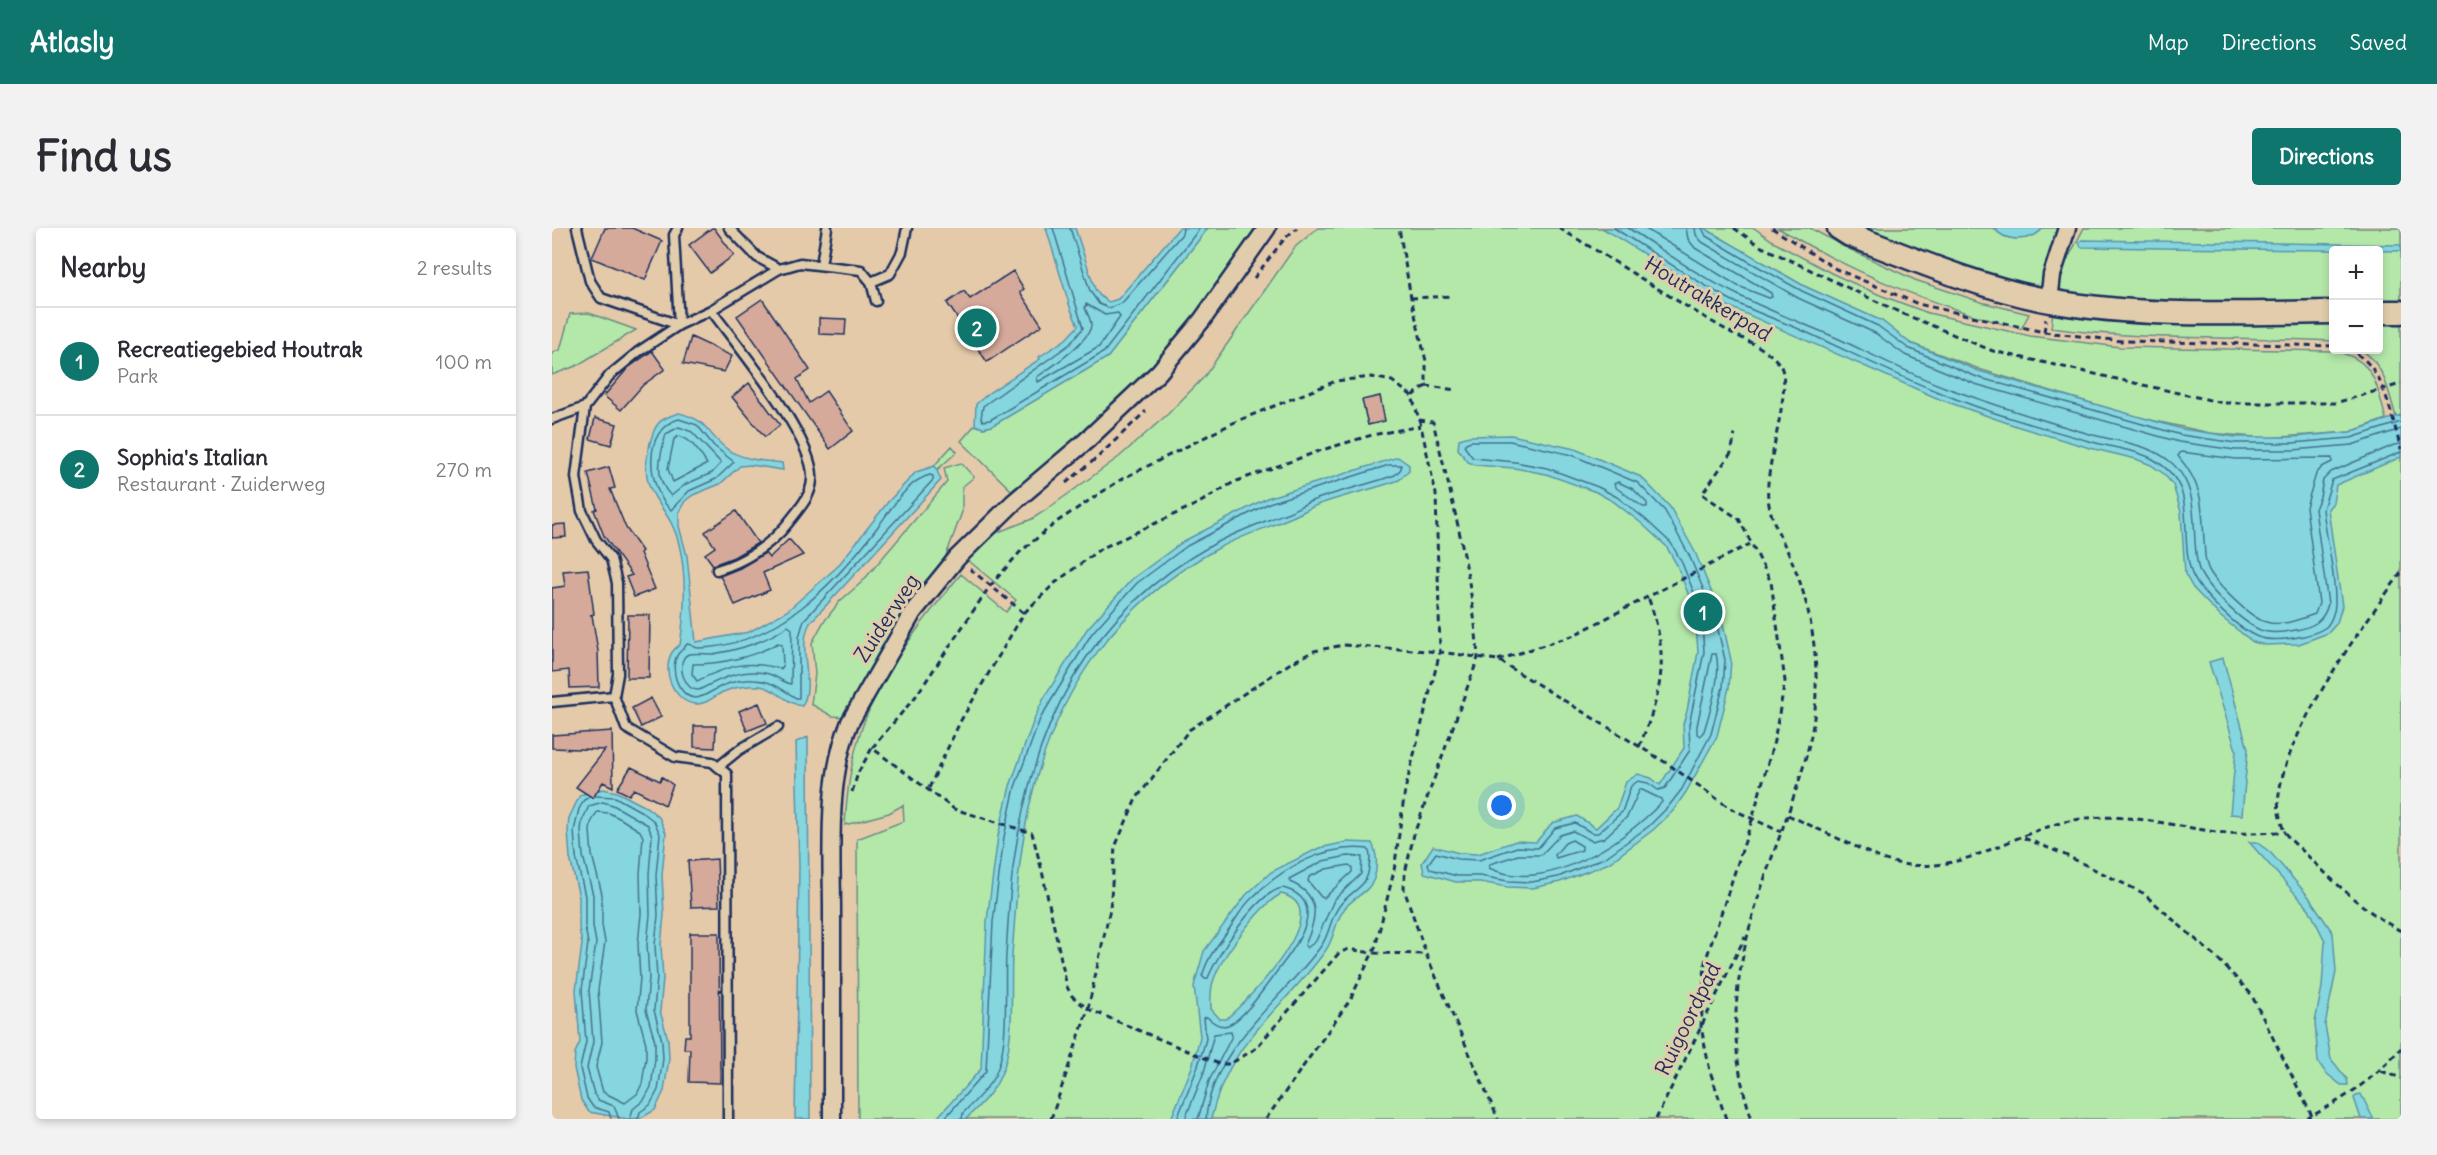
<!DOCTYPE html>
<html lang="en">
<head>
<meta charset="utf-8">
<style>
	body { margin:0; font-family:Delius,sans-serif; background:#f2f2f3; color:#2b2b33 }
	.controls { position:absolute; right:18px; top:18px; display:grid; overflow:hidden; border-radius:6px; box-shadow:0 3px 9px #0003 }
	.controls button { width:54px; height:54px; display:grid; place-items:center; padding:0; border:0; border-bottom:2px solid #e1e1e2; background:#fff; color:#2b2b33; font:30px sans-serif }
	.you { position:absolute; left:950px; top:578px; width:21px; height:21px; margin:-15px; border:4px solid #fff; border-radius:50%; background:#1a73e8; box-shadow:0 0 0 9px #1a73e833 }
	.badge { display:grid; place-items:center; width:39px; height:39px; border-radius:50%; background:#0f766e; color:#fff; font-size:20px; font-weight:700 }
	.pin { position:absolute; translate:-50% -50%; border:3px solid #fff; box-shadow:0 2px 6px #0006 }
	.list { margin:0; padding:0; list-style:none }
	h2 { display:flex; justify-content:space-between; align-items:center; height:78px; margin:0; padding:0 24px; font-size:26px }
	h2 small { font-size:20px; font-weight:400; color:#7c7c81 }
	.list li { display:grid; grid-template-columns:39px 1fr auto; gap:18px; align-items:center; box-sizing:border-box; height:108px; padding:0 24px; border-top:2px solid #e1e1e2 }
	.list b { display:block; font-size:22px; white-space:nowrap }
	.list p { margin:0; font-size:20px; white-space:nowrap; color:#7c7c81 }
	.list em { font-size:20px; font-style:normal; color:#7c7c81 }
	.map { position:relative; flex:none; width:1849px; height:891px; overflow:hidden; border-radius:6px }
	header { display:flex; align-items:center; gap:36px; box-sizing:border-box; height:84px; padding:0 30px; background:#0f766e; color:#fff }
	header strong { font-size:28px }
	nav { display:flex; gap:33px; margin-inline-start:auto; font-size:21px }
	.intro { display:flex; align-items:center; justify-content:space-between; box-sizing:border-box; height:144px; padding:0 36px }
	h1 { margin:0; font-size:42px }
	.button { padding:15px 27px; border-radius:6px; background:#0f766e; color:#fff; font-size:21px; font-weight:700 }
	main { display:flex; gap:36px; padding:0 36px }
	aside { flex:1; background:#fff; border-radius:6px; box-shadow:0 3px 9px #0003 }
	.map>svg:first-child { display:block }
	.green { fill:#b4e8a9; stroke:#688c84; stroke-width:1.5 }
	.water { fill:#85d6de; stroke:#5b93ab; stroke-width:1.5; fill-rule:evenodd }
	.lines { fill:none; stroke-linecap:round; stroke-linejoin:round }
	.shore { stroke:#457291; stroke-width:1.5 }
	.building { fill:#d5aa9a; stroke:#1b2f5e; stroke-width:1.5 }
	.lane-casing { stroke:#1b2f5e; stroke-width:13 }
	.street-casing { stroke:#1b2f5e; stroke-width:21 }
	.secondary-casing { stroke:#1b2f5e; stroke-width:27 }
	.path { stroke:#1b2f5e; stroke-width:3; stroke-dasharray:6 4.5; stroke-linecap:butt }
	.lane { stroke:#e1cdab; stroke-width:8 }
	.street { stroke:#e1cdab; stroke-width:16 }
	.secondary { stroke:#e1cdab; stroke-width:22 }
	.labels { text-anchor:middle; stroke-width:6; stroke-linejoin:round; paint-order:stroke }
	.street-label { font-size:21px; fill:#1b2f5e; stroke:#e1cdab }
</style>
</head>
<body>
<header>
<strong>Atlasly</strong>
<nav><a>Map</a><a>Directions</a><a>Saved</a></nav>
</header>
<div class="intro"><h1>Find us</h1><a class="button">Directions</a></div>
<main>
<aside>
<h2>Nearby<small>2 results</small></h2>
<ul class="list">
<li><span class="badge">1</span><div><b>Recreatiegebied Houtrak</b><p>Park</p></div><em>100 m</em></li>
<li><span class="badge">2</span><div><b>Sophia's Italian</b><p>Restaurant · Zuiderweg</p></div><em>270 m</em></li>
</ul>
</aside>
<div class="map">
<svg width="1849" height="891" viewBox="0 0 1849 891">
	<rect width="100%" height="100%" fill="#e5caaa"/>
	<filter id="ink" filterUnits="userSpaceOnUse"><feTurbulence type="fractalNoise" baseFrequency=".0167" numOctaves="2"/><feDisplacementMap in="SourceGraphic" scale="12" xChannelSelector="R" yChannelSelector="G"/><feConvolveMatrix kernelMatrix="1 2 1 2 8 2 1 2 1" color-interpolation-filters="sRGB"/></filter>
	<g filter="url(#ink)">
		<path class="green" d="M656 0H705L634 104 595 150 476 253 459 262 409 213 423 197 431 200 440 198 556 129Z
			M766 0H1123L1280 104 1655 243 1849 199V891H306L305 611 352 593 351 577 337 585 293 597C295 558 301 516 318 480 340 431 375 387 409 346L454 384 464 372 411 328 436 308 480 291 494 282 567 229 616 186 652 149 743 19Z
			M1152 0H1202L1225 16 1281 46 1328 67 1376 85 1478 108 1568 119 1782 123C1823 131 1824 156 1834 191L1798 204 1714 210 1658 205 1585 189 1430 142 1358 115 1285 73 1252 58Z
			M1226 0H1258L1293 19 1363 52 1429 74 1477 86 1469 101C1378 76 1307 48 1226 0Z
			M1308 0H1442C1453 15 1480 14 1491 0H1511L1493 54 1489 58 1417 45Z
			M1532 0H1849V76H1827L1826 22H1782L1781 77 1588 75 1503 64 1512 38Z
			M1501 83 1781 94 1782 113C1687 108 1593 113 1499 100Z
			M37 85 84 102 24 138 0 147V125L8 122 18 86Z
			M1849 93V187L1844 189C1837 165 1832 135 1809 122H1826L1827 94Z
			M400 218 405 224 386 241 382 238Z
			M409 235 422 249 410 259V284L391 336 320 437 294 489 280 488 259 476 263 446 260 415 271 395 288 373 310 354 395 254 392 240Z"/>
		<path class="water" d="M494 0H523L543 61 548 68 557 74 566 71 627 0H656L556 129 440 198 431 200 423 197 424 176 438 164 488 131 487 129 514 111 526 98 518 79Z
			M1050 0H1152L1252 58 1330 93 1358 115 1427 143 1630 201 1684 209H1740L1798 204 1849 187V229L1784 257 1781 275 1776 281 1790 378 1785 395 1776 405 1747 416 1713 417 1701 414 1669 389 1641 360 1633 346 1629 284 1621 257 1612 246 1599 237 1584 231 1538 220 1467 199 1387 171 1176 78Z
			M1442 0H1491C1480 14 1453 15 1442 0Z
			M1530 12 1849 17V23L1529 19 1527 14Z
			M127 185C157 192 154 206 175 221 191 232 212 233 230 235L231 242 199 237 188 238 168 256 141 267 133 273 127 284V298L135 328 144 414 197 404 235 383 285 339 336 274 364 244 383 238 389 252 258 395C244 420 264 455 250 478 234 476 224 460 208 458 196 457 183 459 171 464 164 467 158 473 151 475 131 481 116 458 116 441 116 431 119 422 128 417 133 384 135 349 127 316 117 272 83 271 98 215 103 195 107 191 127 185Z
			M959 207 1023 221 1089 249 1118 279 1143 324 1169 387 1179 432 1177 460 1165 508 1134 564 1121 583 1101 602 1057 635 1008 654 981 660 955 659 928 654H904L872 645 870 635 881 618 907 625 926 626 964 613 984 614 1000 595 1025 588 1044 600 1065 580 1074 554 1086 546 1099 550 1108 557 1132 520 1131 496 1135 483 1146 424 1143 384 1125 337 1114 318 1089 295 1062 274 1044 264 994 246 962 240 923 237 916 234 906 221 907 211 917 208Z
			M846 229 857 237V242L847 252C820 262 792 267 765 277 756 281 749 285 740 289 715 300 689 308 665 321 568 373 506 460 480 567 467 620 464 674 460 728 458 765 464 816 448 849 441 865 426 879 414 891H384L429 841 435 693 446 608 458 558 483 489 492 470 535 401 580 351 632 313 715 270Z
			M1671 430 1696 521 1690 587 1678 586 1684 522 1657 434Z
			M256 509 258 891H243L247 638 244 514Z
			M51 561 65 564 94 579 107 589 114 605 110 647 112 687 109 717 111 751 108 783 116 811 117 831 112 863 103 882 89 890 76 891 37 884 29 872 22 840 23 825 28 814 24 762 30 716 27 700V669L18 630 16 603 17 590 28 567Z
			M795 614 820 615C825 625 826 639 822 651 817 664 802 669 793 680 783 692 783 709 774 722 731 783 677 810 659 891H619L640 839 648 809 642 758 652 723 694 667 719 644 767 620ZM729 666C788 680 694 774 674 791H668L659 781C659 772 658 763 661 754 668 730 708 677 729 666Z
			M1697 614H1704L1718 624 1757 669 1781 705 1784 744 1773 797 1779 831 1795 851 1796 857H1789L1774 845 1766 834 1763 794 1770 759 1773 713 1757 681Z
			M1809 866 1821 890 1820 891H1809L1802 870 1804 867Z"/>
		<g class="lines">
			<path class="shore" d="M501 0 531 100 518 116 431 178 429 190 431 193 438 192 552 124 648 0
				M518 0 538 63 547 76 557 80 570 75 630 6 631 0
				M1062 0C1100 24 1138 50 1177 71 1199 83 1224 91 1247 101 1294 122 1341 146 1389 165 1437 185 1487 199 1537 213 1559 220 1585 221 1604 233 1648 260 1626 303 1639 343 1645 363 1687 402 1706 409 1722 415 1761 409 1774 399 1779 394 1783 383 1783 376 1784 348 1774 310 1771 281L1780 252 1849 224
				M1076 0C1111 22 1146 48 1184 66 1217 83 1253 96 1287 111 1323 128 1358 146 1395 160 1443 177 1492 193 1541 207 1568 214 1599 216 1621 236 1650 263 1638 304 1646 338 1650 357 1690 394 1708 402 1718 406 1734 404 1744 402 1761 399 1772 393 1776 376L1763 281 1768 269 1771 252 1779 244 1842 217 1849 216
				M1092 0 1186 58 1217 70 1220 69 1219 65 1143 20 1136 11 1134 0
				M1143 0 1144 7 1150 14 1246 70 1323 105 1353 127 1423 156 1627 214 1683 222H1741L1800 217 1849 201
				M1150 0 1154 8 1196 33 1250 63 1326 98 1356 120 1425 149 1629 207 1684 215H1740L1799 210 1849 194
				M534 76 553 87 566 85 568 89 547 119 486 154 485 149C497 141 539 112 539 97 539 91 535 85 533 80Z
				M127 191 145 197 162 218 182 234 164 251 137 263 119 282C95 260 89 201 127 191Z
				M127 199 140 204 169 235 160 245 134 256 119 268C101 250 108 228 114 206Z
				M127 208C140 211 148 226 155 236L121 254 116 241 122 211Z
				M919 213H958L1020 227 1086 255 1113 283 1137 327 1163 389 1173 432 1171 459 1159 506 1130 561 1116 579 1097 598 1054 629 1006 649 980 654 956 653 928 648H905L878 641 876 636 884 625 906 631 927 632 965 619 986 620 1003 600 1023 595 1040 605H1046L1070 584 1079 558 1086 553 1096 555 1106 562 1113 560 1138 522 1137 497 1152 424 1149 382 1130 335 1119 315 1092 290 1065 269 1046 259 995 240 963 234 921 230 912 218 914 215Z
				M1629 224 1684 231 1780 230V234L1770 239 1764 246 1754 279 1767 375 1763 386C1749 391 1729 399 1714 394 1698 390 1659 352 1655 337 1652 329 1653 321 1652 313 1650 277 1651 257 1626 228Z
				M378 247 381 248V252L252 392 247 409V470H244C231 462 219 452 202 452 192 451 180 454 170 458 154 465 141 481 127 458 122 449 120 435 126 426 129 422 132 421 135 416 140 416 141 420 147 420 224 418 284 355 327 297 340 280 356 252 378 247Z
				M1066 254 1081 261 1095 275V279H1091L1063 259 1062 256Z
				M236 398 240 401 239 456C231 455 225 448 217 446 192 439 168 451 147 462 139 462 136 458 133 452 129 445 127 429 137 426 143 425 154 426 161 426 188 422 213 414 236 398Z
				M226 415 230 417 231 438 229 441C195 431 176 438 145 453L140 446 141 436C169 436 202 429 226 415Z
				M1160 426H1164C1170 447 1158 483 1152 503L1148 508 1145 506V498Z
				M1088 561 1109 571 1110 574C1071 614 995 667 937 640L938 636 966 627H989L1008 607 1021 603 1040 613 1052 610 1075 589Z
				M44 568 63 569 90 584 102 593 108 606 104 647 106 687 103 717 105 750 102 782 110 813 111 831 106 862 98 877 88 884 86 891
				M37 569 32 572 27 581 22 603 24 629 33 668V699L36 715 30 762 34 814 28 840 35 870 41 879 57 884 59 891
				M45 584 57 585 69 591 88 603 91 609 88 646 89 686 86 716 88 750 85 782 94 816V830L90 856 85 866 73 875 51 864 44 839 50 814 46 762 53 714 50 697V666L40 627 38 603 39 595Z
				M1020 612 1030 618V622L1004 630 1003 627 1013 615Z
				M796 628 810 629 809 646 782 672 764 713 755 720 753 717C765 690 770 668 738 654L737 651 771 633Z
				M797 637 800 639V644L772 670 769 669 756 653 757 649 774 641Z
				M67 891 62 878 46 872 42 866 35 840 41 814 37 762 44 715 41 698V667L31 628 29 603 30 593 37 578 51 574 61 577 96 597 100 608 97 646 98 687 95 716 97 750 94 782 103 814V831L99 859 92 872 81 881 78 891
				M392 891 434 843 441 694 452 609 463 559 488 491 540 405 585 355 635 318 717 275 837 237H849V241L843 247C818 256 791 262 765 271 755 274 746 280 737 284 711 294 686 303 662 316 534 386 479 500 461 640 457 669 456 698 454 726 452 761 458 817 443 847 436 861 422 874 411 885L410 891
				M625 891 645 841 654 811 652 790 655 789C660 794 668 800 676 797 693 791 717 753 729 738 746 716 777 672 731 660 706 663 665 727 656 750L653 751 650 748C657 727 663 721 675 704 683 693 690 679 700 670 730 640 772 616 816 621 819 627 818 632 817 639 815 661 800 661 788 677 778 689 778 706 769 718 731 771 659 820 654 891
				M633 891 652 844 662 806 679 804 680 808 657 853 646 891"/>
		</g>
		<path class="building" d="M53 0H80L110 13 93 52 40 30Z
			M160 0H162L182 27 158 45 137 17Z
			M461 43 472 61 468 64 490 97 435 134 395 75 412 63 418 71Z
			M210 71 258 142 245 151 257 175 274 163 301 203 278 221 185 88Z
			M267 90 294 91 293 107 267 106Z
			M139 109 180 128 172 144 131 136Z
			M100 123 113 141 91 157 69 182 52 168 76 140Z
			M197 155 228 197 213 209 180 169Z
			M828 168 833 193 816 197 810 172Z
			M43 190 65 196 59 217 38 211Z
			M57 239 63 260 58 261 74 300 90 323 88 325 103 361 82 369 74 349 80 347 52 308 42 282 45 281 36 245Z
			M184 283 206 315 182 329 161 337 153 326 163 319 153 304Z
			M13 296 14 309 0 310V297Z
			M237 311 251 327 211 345 218 362 183 377 168 348 188 340 213 325 217 330Z
			M36 341 42 386 38 387H40L46 423 47 459 18 460 17 442 0 444V360L13 358 11 343Z
			M76 387H98L97 450H75Z
			M99 470 109 489 89 499 80 480Z
			M207 475 215 495 195 503 187 483Z
			M142 498H164L163 520 142 519Z
			M60 503 61 559 51 554 41 570 24 559 53 522 0 520V507Z
			M79 539 108 553 110 549 121 557 113 577 82 561 77 567 65 561Z
			M165 631 167 678 139 679 136 633Z
			M138 705H167L168 855 137 854 138 821H132L133 808H138Z"/>
		<g class="lines">
			<defs>
				<path id="lane" d="M25 0 38 53 49 70 127 97 122 7 126 0
					M177 0 205 29 227 41
					M269 37 275 0
					M319 54 338 46 350 24 355 0
					M159 82C184 116 264 211 260 252 259 269 246 282 236 295 219 317 192 334 165 342
					M0 191 33 179
					M0 474 62 468
					M166 539 187 522 226 499
					M176 891 175 546 160 534 123 529 74 500 62 468 66 446 65 355 59 331 44 312 30 283 24 249 33 179 58 147 86 124 127 97 159 82 227 41 248 35 309 42 319 54 324 73"/>
				<path id="street" d="M1497 73 1500 47 1515 0
					M280 891C280 822 280 753 280 684 280 624 274 551 298 494L361 384 405 330 462 274 534 213 607 144 650 92 715 0"/>
				<path id="secondary" d="M1287 0 1298 7C1363 32 1429 60 1498 73 1591 90 1688 85 1782 84
					M1826 84H1849"/>
			</defs>
			<use href="#lane" class="lane-casing"/>
			<use href="#street" class="street-casing"/>
			<use href="#secondary" class="secondary-casing"/>
			<path class="path" d="M1007 0C1064 34 1119 70 1176 103 1194 113 1216 120 1228 137 1242 159 1212 238 1216 270 1219 297 1235 318 1244 343 1258 380 1265 421 1264 461 1264 509 1246 557 1230 602 1194 699 1164 788 1200 891
				M1182 0 1208 18 1347 84 1441 123 1671 175H1783L1849 156
				M1220 0 1284 41 1366 76 1492 104 1570 113 1782 118
				M702 50 733 10 745 0
				M859 70 899 68
				M1492 104 1494 91
				M1795 122C1832 132 1839 189 1849 221
				M874 158 905 162
				M860 168 840 153 820 149 784 153 685 193 570 251 506 293 468 324 438 358 364 468 320 520 402 581 480 605 490 643 515 759 520 768 536 781 667 836H678L703 821 787 725 797 721 820 725 874 726
				M867 192 881 194C900 271 921 350 926 430L862 606 853 645 852 661 874 726 946 891
				M514 255 547 228 594 183
				M418 341 472 385
				M1849 345C1812 396 1718 522 1727 585 1728 590 1730 598 1732 603 1736 611 1747 619 1754 626 1783 655 1813 684 1849 703
				M946 432 1020 408 1198 316
				M1087 519C1111 461 1118 429 1096 369
				M377 560 408 494 472 385 503 355 548 321 647 275 682 254 770 222 820 207 869 198
				M300 564 306 545 320 520
				M1236 587 1330 631C1398 653 1443 614 1505 596 1560 580 1609 596 1664 604 1686 607 1710 604 1733 604
				M1472 610 1511 626 1591 665 1668 733 1699 766 1760 888V891
				M1829 843 1849 850
				M499 891 536 781 558 681 563 619 584 571 637 502 737 436 762 423 791 417 888 424 946 432 1116 536 1178 580 1229 604
				M714 891 798 772 823 720 842 643 853 562 888 424 884 266 869 198 860 168 874 158V133L859 70 847 0
				M1104 891 1193 709
				M1174 891 1158 843 1149 799 1153 734 1200 592 1222 513 1233 453 1219 354 1187 291 1150 266 1179 225 1183 206
				M1754 891C1792 871 1821 852 1849 820"/>
			<use href="#lane" class="lane"/>
			<use href="#street" class="street"/>
			<use href="#secondary" class="secondary"/>
		</g>
	</g>
	<g class="labels">
		<g class="street-label">
			<text transform="translate(1156 71) rotate(31)" y="7">Houtrakkerpad</text>
			<text transform="translate(335 390) rotate(-57)" y="7">Zuiderweg</text>
			<text transform="translate(1136 791) rotate(-64)" y="7">Ruigoordpad</text>
		</g>
	</g>
</svg>
<div class="controls">
<button>+</button>
<button>−</button>
</div>
<div class="you"></div>
<div class="pin badge" style="left:1151px;top:384px">1</div>
<div class="pin badge" style="left:425px;top:100px">2</div>
</div>
</main>
</body>
</html>
